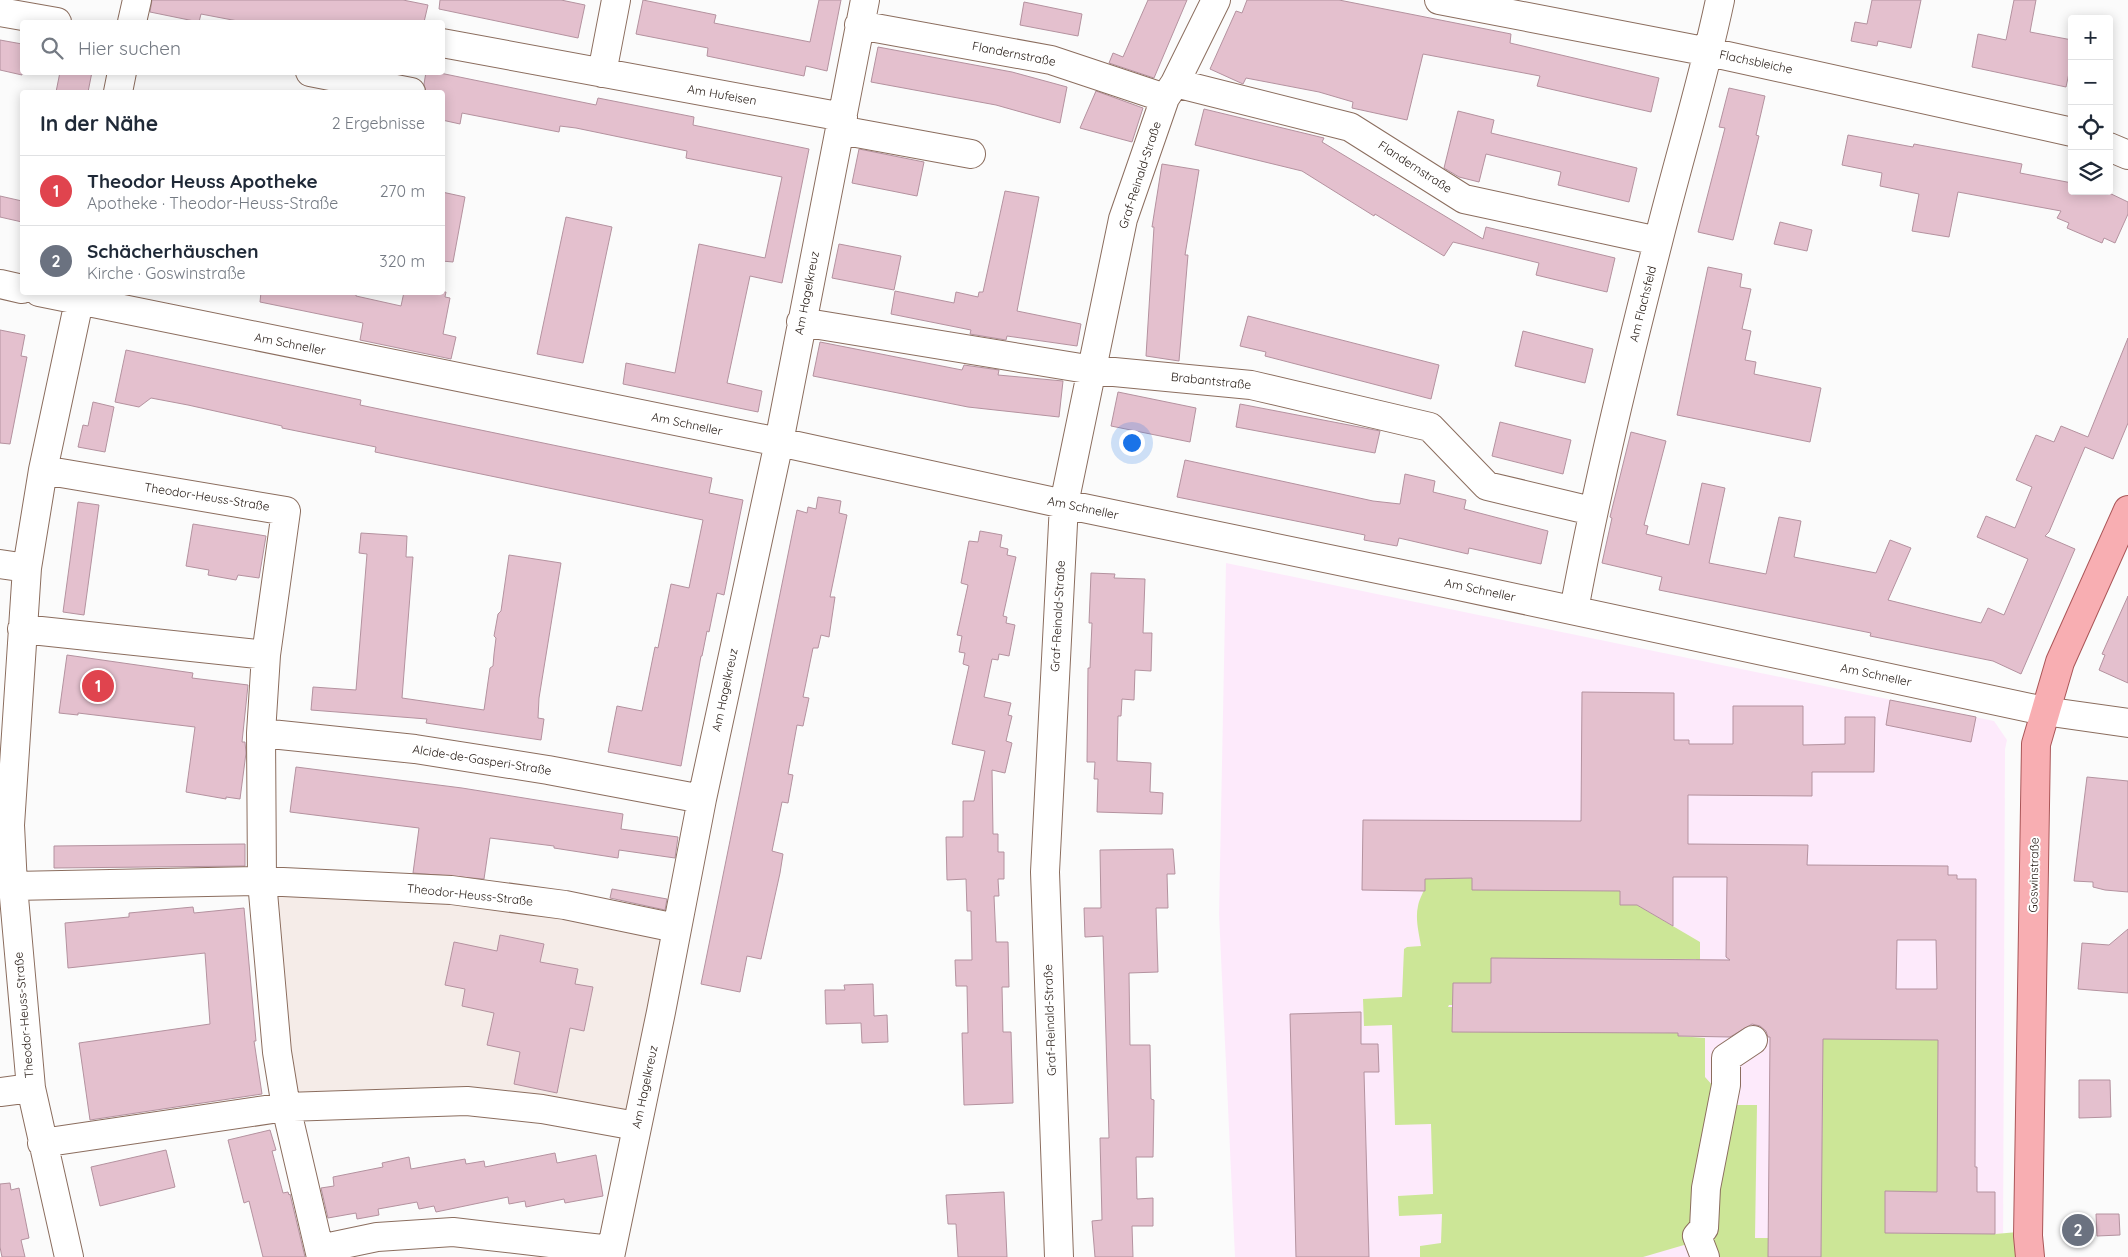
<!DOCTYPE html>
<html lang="de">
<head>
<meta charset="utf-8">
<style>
	body { margin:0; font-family:Quicksand,sans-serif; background:#f6f6f7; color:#1f2937 }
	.controls { position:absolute; right:15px; top:15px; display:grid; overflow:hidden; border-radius:5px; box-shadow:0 2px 12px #0003 }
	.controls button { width:45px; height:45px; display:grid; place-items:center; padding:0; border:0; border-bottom:1px solid #e0e1e3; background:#fff; color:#1f2937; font:25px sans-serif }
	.you { position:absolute; left:1131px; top:442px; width:18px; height:18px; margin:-12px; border:4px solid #fff; border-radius:50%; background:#1a73e8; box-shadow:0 0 0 8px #1a73e833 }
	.badge { display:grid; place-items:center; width:32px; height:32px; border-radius:50%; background:#7c3aed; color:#fff; font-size:16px; font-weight:700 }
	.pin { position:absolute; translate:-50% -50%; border:2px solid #fff; box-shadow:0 1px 5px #0006 }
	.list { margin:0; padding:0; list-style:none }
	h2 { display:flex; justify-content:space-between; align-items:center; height:65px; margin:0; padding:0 20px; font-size:21px }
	h2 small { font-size:16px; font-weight:400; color:#747a83 }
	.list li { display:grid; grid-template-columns:32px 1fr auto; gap:15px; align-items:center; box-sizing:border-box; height:70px; padding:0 20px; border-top:1px solid #e0e1e3 }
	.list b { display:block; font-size:19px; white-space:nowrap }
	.list p { margin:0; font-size:16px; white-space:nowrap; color:#747a83 }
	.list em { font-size:16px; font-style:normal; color:#747a83 }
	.icon { flex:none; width:28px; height:28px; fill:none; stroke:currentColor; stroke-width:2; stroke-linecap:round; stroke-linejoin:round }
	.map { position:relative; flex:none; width:2128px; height:1257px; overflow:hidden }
	.search { position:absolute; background:#fff; box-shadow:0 2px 12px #0003; left:20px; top:20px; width:425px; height:55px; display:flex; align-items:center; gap:12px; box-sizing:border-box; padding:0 18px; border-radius:5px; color:#747a83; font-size:19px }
	.panel { position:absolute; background:#fff; box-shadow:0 2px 12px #0003; left:20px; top:90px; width:425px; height:205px; border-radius:5px }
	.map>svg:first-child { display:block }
	.built { fill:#f5ece8 }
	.medical { fill:#fdeafb }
	.green { fill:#cce697 }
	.building { fill:#e4c0ce; stroke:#b4929f; fill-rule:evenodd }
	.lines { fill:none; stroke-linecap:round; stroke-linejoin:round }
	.minor-casing { stroke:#8b6d5e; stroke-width:30 }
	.major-casing { stroke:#aa5658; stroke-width:30 }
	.minor { stroke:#fff; stroke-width:28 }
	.major { stroke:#f8aeb2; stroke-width:28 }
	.labels { text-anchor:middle; stroke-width:4; stroke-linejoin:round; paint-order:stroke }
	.street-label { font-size:12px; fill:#221711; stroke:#fff }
</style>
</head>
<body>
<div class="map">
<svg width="2128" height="1257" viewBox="0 0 2128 1257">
	<rect width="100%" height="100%" fill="#fbfbfb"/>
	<path class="built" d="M275 891 417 896 547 911 666 936 630 1118 295 1094 285 1049Z"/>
	<path class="medical" d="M1226 563 1994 721 2007 740 2005 749 2003 1257H1235L1219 914Z"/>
	<path class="green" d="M1472 878V890L1620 891 1637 905 1700 942V963H1697L1696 959 1491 958V988L1477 983H1453V985H1457L1456 1005H1449L1448 1007H1452V1031L1665 1033 1678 1021V1036L1705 1038V1077L1730 1105H1757L1755 1238H1769L1768 1257H1715L1708 1238 1643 1257H1420V1246L1441 1243 1442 1214 1399 1216 1398 1196 1433 1194 1431 1124 1395 1125 1392 1025 1364 1026 1363 999 1402 997 1404 949 1407 947 1421 946C1419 934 1415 919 1418 906 1421 893 1425 894 1425 879Z
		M1823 1039 1938 1040 1937 1192H1885V1233L1995 1234 2018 1232 2020 1257H1821Z"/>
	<path class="building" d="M152 0H403L428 5 424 22H243L201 14 199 22 150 12Z
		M440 0H561L585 5 578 38 439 9Z
		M643 0 716 15 714 23 810 42 819 0H841L827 71 806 66 804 76 707 56 708 48 636 34Z
		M1148 0H1187L1154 78 1109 63 1113 53 1123 57Z
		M1247 0H1339L1511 34 1510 43 1659 78 1651 112 1537 86 1540 76 1423 54 1407 120 1352 108 1353 102 1319 92 1246 78 1243 84 1210 69 1236 11 1242 13Z
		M1872 0H1921L1911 48 1878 41 1877 46 1851 41 1855 22 1867 24Z
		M2014 0H2036L2030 32 2072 40V59L2066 87 1972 67 1978 34 2006 40Z
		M1024 2 1082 14 1078 36 1020 25Z
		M0 40 22 44V75L0 70Z
		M878 47 1012 72 1067 87 1060 123 996 105 871 82Z
		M60 72H92L88 92H56Z
		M426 72H435L596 105 598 98 694 117 693 125 809 149 782 283 750 276 727 383 762 391 758 412 623 384 626 363 675 373 699 244 765 258 782 177 686 158 687 151 576 128 560 126 559 132 462 113 460 124 442 120V92H426L424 84Z
		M1729 88 1765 96 1756 135 1759 136 1733 240 1698 232 1725 128 1719 127Z
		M1096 91 1143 108 1132 142 1080 128Z
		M1204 109 1324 138 1322 142 1483 239 1486 227 1615 258 1607 292 1536 275 1539 263 1453 242 1444 256 1375 214 1374 216 1302 171 1195 145Z
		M1458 111 1494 120 1491 133 1637 168 1629 202 1558 185 1561 172 1486 154 1479 182 1459 177 1444 168Z
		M1848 135 1913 147 1914 144 2022 164 2020 173 2072 183V191H2105L2128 202V214L2115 243 2104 238 2102 243 2067 228 2069 223 2057 218 2061 211 1958 192 1949 237 1912 231 1919 194 1880 186 1882 173 1842 165Z
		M859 149 924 162 917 196 852 183Z
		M1162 164 1199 170 1185 255H1188L1179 361 1146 356 1154 227H1152Z
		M1005 191 1039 197 1017 311 1081 324 1077 346 1007 336 1006 340 970 334 971 330 891 314 895 291 954 303 956 292 978 297 979 292H983Z
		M442 192 465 197 453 262 442 261Z
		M0 196 22 201V222L0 217Z
		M566 217 612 227 583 363 537 354Z
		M1780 222 1812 230 1807 251 1774 244Z
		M839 244 901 256 894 290 832 278Z
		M1708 267 1742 274 1740 287 1751 289 1742 329 1751 331 1745 360 1756 362 1754 374 1821 388 1810 442 1677 415Z
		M261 292H356V296L401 306 404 292H446L445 297 450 298 443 334 456 337 451 359 360 340 363 323 260 302Z
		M1248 316 1439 365 1431 399 1265 356 1266 352 1240 346Z
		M0 330 25 335 21 356 27 357 10 444 0 443Z
		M1523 331 1593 349 1585 383 1515 366Z
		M2128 338V423L2113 459 2085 447 2049 532 2045 536 2075 549 2021 674 1993 661 1870 636 1871 633 1659 590 1662 577 1602 563 1612 518 1610 517 1631 432 1666 441 1644 525 1648 526 1646 534 1689 545 1702 483 1725 488 1709 563 1766 574 1779 517 1801 521 1794 557 1876 573 1890 540 1911 548 1888 600 1981 623 1988 608 2004 615 2028 559 1977 537 1986 516 2015 528 2032 487 2016 480 2036 435 2054 442 2061 426 2088 437Z
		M820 342 962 370 964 365 999 370 998 375 1063 381 1059 417 968 407 813 376Z
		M126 350 361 400 360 405 712 478 709 493 743 500 724 595 717 593 709 632 707 631 702 656H701L681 766 608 752 617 706 642 711 655 647 658 648 671 584 689 588 703 520 375 452 376 447 282 428V426L188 405 151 398 139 407 115 402Z
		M1118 392 1196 408 1190 442 1111 426Z
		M93 402 114 407 105 452 78 447 83 425 88 426Z
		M1240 404 1380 431 1375 453 1236 427Z
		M1500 422 1571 440 1563 474 1492 456Z
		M1185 460 1373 501 1400 504 1405 474 1435 481 1433 492 1466 500 1464 509 1548 531 1541 564 1469 548 1468 554 1399 538 1397 546 1364 540 1365 535 1177 497Z
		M818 497 841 501 839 513 847 515 830 597H835L829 637 821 635 818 648H813L803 697 809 698 803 726 797 725 788 774 793 775 788 803 782 802 772 851 783 854 780 873 761 959 747 956 740 992 701 984 797 510 807 513 808 507 816 509Z
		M78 502 99 505 84 615 63 612Z
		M193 524 266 536 259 578 238 575 236 580 208 575 209 570 186 566Z
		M980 531 1002 535 1000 547 1008 549 1007 555 1016 557 1003 616 1007 617 1006 623 1015 625 1009 656 999 654 998 660 992 659 984 697 1011 703 1008 715 1012 716 1006 741 1012 743 1005 773 992 770 993 834H998V852H1004V879H998L999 896H994L996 942H1008L1009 987H1002L1003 1032H1011L1013 1103 964 1105 962 1033H968L967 986H956L955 960H972L971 911H967L966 879 947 880 946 837H963V801H974L985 751 952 744 969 666 963 664 965 653 959 652 962 636 957 635 968 585 961 583 969 541 978 542Z
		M361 533 407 536 406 557H413L402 698 484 710 490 668 493 666 494 654 496 638 494 636 498 614 501 611 509 555 561 563 539 698 538 718 544 719 541 740 426 723 427 719 311 710 313 687 356 690 367 554 359 553Z
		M1091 573 1115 574 1114 578 1145 579 1143 633H1152L1151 671 1135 670 1134 700 1122 699 1121 716H1118L1117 761 1151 763 1150 792 1163 793 1162 814 1097 812 1098 779H1094L1095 762H1087L1088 668H1090L1092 623H1089Z
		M2128 596V683L2099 670 2105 655 2102 654Z
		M67 655 193 673 192 678 248 685 242 742H245L246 753 240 799 226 797V799L186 792 195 727 78 713V715L59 713Z
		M1582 692 1674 693V740H1689V744H1733V706H1803V745L1845 744V717H1875L1874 772H1812V796L1688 795V844L1808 845 1807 865 1948 866V875H1957V879H1976L1975 1167H1977V1192H1995V1234L1885 1233V1191L1937 1192 1938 1040 1823 1039 1821 1257H1768L1770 1037H1768L1766 1031 1760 1026 1752 1024 1730 1037 1678 1036V1033L1452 1032 1453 983H1491V958L1730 960 1726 957 1727 877H1673V926L1637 905H1620V891L1472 890V878L1425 879V891L1362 890 1363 820 1581 821ZM1897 940H1936L1937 989H1896Z
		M1890 700 1976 717 1971 742 1886 725Z
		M296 767 462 788 623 814 621 829 678 837 675 858 619 850 618 858 554 848V846L490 838 484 879 413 873 419 828 290 812Z
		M2087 777 2128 781V892L2105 890 2093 887V882L2074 881Z
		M245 844V866L54 868V846Z
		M1173 849 1175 874H1167L1168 908H1156L1158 972 1129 973 1130 1045H1150L1151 1099 1154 1100 1153 1157H1136L1137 1199 1153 1198V1226H1132L1133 1257H1095L1092 1221 1102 1220 1100 1138H1109L1103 936 1085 937 1084 908H1101L1100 850Z
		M612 889 667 899 665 910 610 898Z
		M193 907 194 913 244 908 256 1041H254L262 1094 90 1120 79 1043 210 1024 205 953 68 968 65 923 129 917V913Z
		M2128 929V993L2078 989 2082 943 2109 945Z
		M500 935 544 944 540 962 578 969 575 984 593 987 584 1031 570 1028 557 1093 514 1084 520 1052 487 1045 494 1013 462 1006 465 989 445 985 454 942 497 951Z
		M873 984 874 1016 887 1015 888 1042 862 1043 861 1023 826 1024 825 990H845L844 985Z
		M1361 1012V1044H1378L1379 1072H1364L1369 1257H1296L1290 1014Z
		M2079 1080H2110L2111 1117 2079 1118Z
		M270 1130 276 1150 272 1151 283 1193 288 1192 289 1195 290 1194 305 1257H263L249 1201 244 1203 228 1140Z
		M166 1150 175 1187 100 1206 91 1167Z
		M555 1153 557 1163 596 1155 603 1196 565 1203 564 1199 526 1207 525 1201 509 1204 508 1197 436 1212 434 1206 419 1209 417 1202 378 1209 379 1215 357 1219 356 1213 328 1218 321 1188 334 1186 333 1177 383 1167 382 1163 409 1157 411 1169 465 1159 466 1164 484 1161 485 1167Z
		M10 1183 11 1190 19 1188 29 1238 21 1240 25 1257H2L0 1247V1184Z
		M1004 1192 1007 1257H958L956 1224H948L946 1195Z
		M2096 1214H2119L2120 1235 2097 1236Z"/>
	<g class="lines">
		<defs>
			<path id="minor" d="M1439 0 1709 52 2072 132
				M0 12 57 22
				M132 22 137 0
				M859 25 1051 60 1165 98
				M442 43 843 117
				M310 72 411 92
				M602 73 616 0
				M1175 83 1350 127 1464 199 1658 241
				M118 92 122 72
				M840 130 971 154
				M2109 147 2128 155
				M0 284 22 289
				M39 292 779 442 1064 504 1445 583 2044 711 2128 723
				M801 322 1093 370 1251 385 1430 427 1487 486 1592 511
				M43 470 286 511 266 655 261 733 262 881 277 1052 286 1107 321 1257
				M0 564 27 568
				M1574 610C1597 486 1627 364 1658 242 1678 161 1703 81 1720 0
				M22 629 266 655
				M261 733 415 749 548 770 702 799
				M13 886 262 881 451 890 565 905 676 928
				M0 1092 31 1088
				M42 1143 286 1107 467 1101 542 1109 636 1126
				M320 1249 377 1237 453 1232 611 1250
				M69 1257 31 1088 13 886 10 825 27 568 43 470 81 292
				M610 1257 661 1012 702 799 779 442 865 0
				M1059 1257 1045 872 1064 504 1123 219 1165 98 1175 83 1216 0
				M1705 1257 1697 1236 1704 1228 1706 1188 1726 1085V1058L1753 1040"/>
			<path id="major" d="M2030 1257 2028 1236 2036 744 2060 662 2128 510"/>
		</defs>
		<use href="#minor" class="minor-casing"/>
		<use href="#major" class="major-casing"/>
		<use href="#minor" class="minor"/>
		<use href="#major" class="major"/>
	</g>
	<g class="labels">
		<g class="street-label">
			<text transform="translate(1014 54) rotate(11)" y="4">Flandernstraße</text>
			<text transform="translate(1756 62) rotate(12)" y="4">Flachsbleiche</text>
			<text transform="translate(722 95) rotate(10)" y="4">Am Hufeisen</text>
			<text transform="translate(1415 167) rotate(33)" y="4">Flandernstraße</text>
			<text transform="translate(1140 175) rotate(-72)" y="4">Graf-Reinald-Straße</text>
			<text transform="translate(807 293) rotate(-79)" y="4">Am Hagelkreuz</text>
			<text transform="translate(1643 304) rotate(-76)" y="4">Am Flachsfeld</text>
			<text transform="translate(290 344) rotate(11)" y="4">Am Schneller</text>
			<text transform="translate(1211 381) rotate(6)" y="4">Brabantstraße</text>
			<text transform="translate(687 424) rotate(12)" y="4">Am Schneller</text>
			<text transform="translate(207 497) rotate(9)" y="4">Theodor-Heuss-Straße</text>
			<text transform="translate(1083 508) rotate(12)" y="4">Am Schneller</text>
			<text transform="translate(1480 590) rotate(12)" y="4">Am Schneller</text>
			<text transform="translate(1058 616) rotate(-87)" y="4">Graf-Reinald-Straße</text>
			<text transform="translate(1876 675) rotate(12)" y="4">Am Schneller</text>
			<text transform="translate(725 690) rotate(-78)" y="4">Am Hagelkreuz</text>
			<text transform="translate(482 760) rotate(9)" y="4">Alcide-de-Gasperi-Straße</text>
			<text transform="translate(2034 875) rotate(-89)" y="4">Goswinstraße</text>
			<text transform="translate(470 895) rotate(6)" y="4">Theodor-Heuss-Straße</text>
			<text transform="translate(24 1015) rotate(-95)" y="4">Theodor-Heuss-Straße</text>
			<text transform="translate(1050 1020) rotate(-92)" y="4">Graf-Reinald-Straße</text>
			<text transform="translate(645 1087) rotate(-78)" y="4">Am Hagelkreuz</text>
		</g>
	</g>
</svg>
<div class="controls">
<button>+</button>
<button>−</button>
<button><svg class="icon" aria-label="locate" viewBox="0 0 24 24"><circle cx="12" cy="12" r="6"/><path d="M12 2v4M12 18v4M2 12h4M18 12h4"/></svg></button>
<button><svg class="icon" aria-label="layers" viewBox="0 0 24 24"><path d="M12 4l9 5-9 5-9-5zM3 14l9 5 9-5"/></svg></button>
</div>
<div class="you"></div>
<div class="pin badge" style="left:98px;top:686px;background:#e0444e">1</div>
<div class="pin badge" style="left:2078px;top:1230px;background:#6b7280">2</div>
<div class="search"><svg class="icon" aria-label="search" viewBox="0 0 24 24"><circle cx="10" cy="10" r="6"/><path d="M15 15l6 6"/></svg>Hier suchen</div>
<section class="panel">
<h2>In der Nähe<small>2 Ergebnisse</small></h2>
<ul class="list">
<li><span class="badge" style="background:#e0444e">1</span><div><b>Theodor Heuss Apotheke</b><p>Apotheke · Theodor-Heuss-Straße</p></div><em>270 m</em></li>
<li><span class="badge" style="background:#6b7280">2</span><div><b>Schächerhäuschen</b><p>Kirche · Goswinstraße</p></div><em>320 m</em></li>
</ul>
</section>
</div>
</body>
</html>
